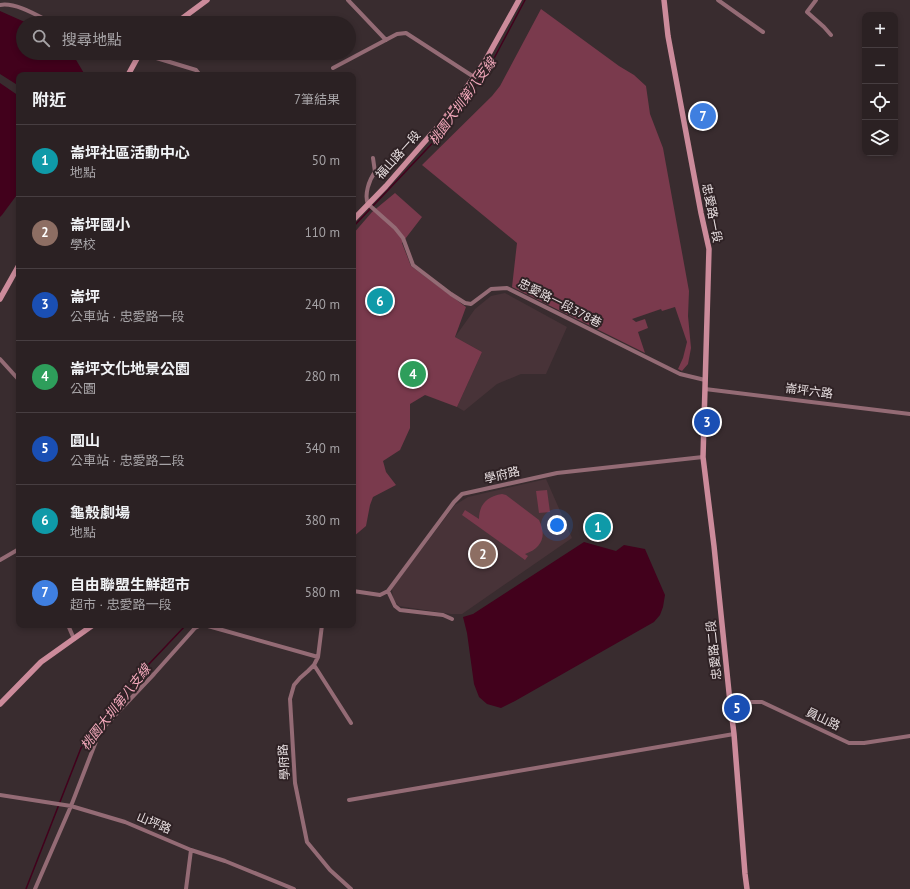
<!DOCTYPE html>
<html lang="zh-TW">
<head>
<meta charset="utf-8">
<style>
	body { margin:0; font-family:"PT Sans","Noto Sans TC",sans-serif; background:#33292b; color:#f1f3f6 }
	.controls { position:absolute; right:12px; top:12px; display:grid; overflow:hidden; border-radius:8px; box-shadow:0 2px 6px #0003 }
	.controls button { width:36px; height:36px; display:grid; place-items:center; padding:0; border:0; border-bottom:1px solid #473e41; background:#2b2123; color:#f1f3f6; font:20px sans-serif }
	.you { position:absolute; left:557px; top:525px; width:14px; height:14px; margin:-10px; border:3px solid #fff; border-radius:50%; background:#1a73e8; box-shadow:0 0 0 6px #1a73e833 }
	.badge { display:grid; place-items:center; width:26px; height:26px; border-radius:50%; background:#56c9e0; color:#fff; font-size:13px; font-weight:700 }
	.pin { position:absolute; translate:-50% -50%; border:2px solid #fff; box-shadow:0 1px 4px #0006 }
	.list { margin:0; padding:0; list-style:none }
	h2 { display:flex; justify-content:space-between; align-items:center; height:52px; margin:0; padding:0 16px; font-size:17px }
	h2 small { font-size:13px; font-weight:400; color:#a6a3a6 }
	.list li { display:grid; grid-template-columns:26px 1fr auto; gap:12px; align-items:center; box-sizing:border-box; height:72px; padding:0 16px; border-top:1px solid #473e41 }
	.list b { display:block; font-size:15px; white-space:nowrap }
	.list p { margin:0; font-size:13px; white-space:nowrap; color:#a6a3a6 }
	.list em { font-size:13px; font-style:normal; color:#a6a3a6 }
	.icon { flex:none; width:22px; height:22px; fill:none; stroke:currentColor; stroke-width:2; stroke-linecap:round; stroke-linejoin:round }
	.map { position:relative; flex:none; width:910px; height:889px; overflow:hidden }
	.search { position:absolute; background:#2b2123; box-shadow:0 2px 6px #0003; left:16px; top:16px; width:340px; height:44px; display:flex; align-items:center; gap:10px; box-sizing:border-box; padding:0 14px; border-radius:22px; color:#a6a3a6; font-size:15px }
	.panel { position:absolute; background:#2b2123; box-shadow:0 2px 6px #0003; left:16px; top:72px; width:340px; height:556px; border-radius:8px }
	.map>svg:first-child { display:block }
	.built { fill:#483338 }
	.green { fill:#7a3a4d }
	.water { fill:#42011c }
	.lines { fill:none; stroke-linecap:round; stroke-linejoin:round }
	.stream { stroke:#42011c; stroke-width:1.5 }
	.street { stroke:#946b75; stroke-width:4 }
	.secondary { stroke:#cc8b9b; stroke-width:5.5 }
	.labels { text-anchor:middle; stroke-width:4; stroke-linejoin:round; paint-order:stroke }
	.street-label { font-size:12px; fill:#e9e0e2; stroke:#2f2225 }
	.water-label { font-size:13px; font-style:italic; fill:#f5aabd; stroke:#2f2225 }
</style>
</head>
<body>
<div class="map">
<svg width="910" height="889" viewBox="0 0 910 889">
	<rect width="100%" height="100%" fill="#392c2f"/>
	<path class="built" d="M505 293 567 327 546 374H521L497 384 464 411 457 407 482 352 455 337 475 309 491 296Z
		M546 479 572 538 462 614H451L399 606 393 599 392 588 455 505 468 497Z"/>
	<path class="green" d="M541 9 619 66 634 75 646 86 650 114 663 148 689 291 688 316 691 348 688 364 682 371 678 369 683 358 687 342 675 307 662 311 661 309 632 319 636 322 645 319 648 328 638 332 645 353 512 287 517 243 422 165 492 96 500 86Z
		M395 193 422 217 402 243 411 266 466 307 455 337 482 352 457 407 425 395 410 404V428L400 450 383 461 386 472 396 485 373 497 370 505 366 526 353 537V234L372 212Z
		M547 490 550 512 539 513 536 491Z
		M502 494 506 495 539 520C547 536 542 548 525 554L528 556 525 560 462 515 465 510 479 519C479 505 487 496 502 494Z"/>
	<path class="water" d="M0 11 27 23H23V53H72L85 75H19V86L0 74Z
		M0 83 19 96V192L2 215 0 217Z
		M584 542 616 551 624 545 645 549 665 595 663 607 660 615 654 622 515 701 501 708 487 704 479 697 474 684 467 633 463 617 473 614Z"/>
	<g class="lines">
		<path class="stream" d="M353 227 443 132 491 64 525 0
			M26 889 81 748 149 664 186 625"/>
		<path class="street" d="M348 0 386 40
			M718 0 763 32
			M816 0 807 12 824 27 831 35
			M0 5C16 2 38 16 52 23
			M140 53 196 70 200 75
			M333 68 397 34 406 33 474 77
			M373 158 375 172C369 180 364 195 368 204L395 228 403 238 413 265 451 294 465 303 471 304 491 289 507 288 680 374 705 380
			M0 359 19 380
			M705 389 910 414
			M0 560 19 549
			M353 591 380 595 388 591 454 502 462 494 557 473 703 457
			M388 591 395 606 400 610 443 615 452 619
			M68 625 74 639
			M203 625 208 626 318 657
			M322 625 318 657 314 665 308 671 300 678 294 685 290 699 295 783 307 842 330 870 351 889
			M314 665 351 723
			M730 702H762L849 743H864L910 736
			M0 795 71 806 125 822 191 850 225 861 294 889
			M349 800 734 734
			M35 889 71 806 100 731 154 674 195 628 201 625
			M186 889 191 850"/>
		<path class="secondary" d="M664 0 668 36 701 213 709 249 703 457 714 546 730 702 734 734 745 874 747 889
			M176 23 207 0
			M128 75 140 53
			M353 220 386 186 441 123 484 63 519 0
			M0 299 19 265
			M0 704 41 662 93 625"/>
	</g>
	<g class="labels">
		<g class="street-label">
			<text transform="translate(398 155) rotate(-48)" y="4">福山路一段</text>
			<text transform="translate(712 213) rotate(79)" y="4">忠愛路一段</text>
			<text transform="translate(560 303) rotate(27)" y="4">忠愛路一段378巷</text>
			<text transform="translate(809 391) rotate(7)" y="4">崙坪六路</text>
			<text transform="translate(502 475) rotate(-13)" y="4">學府路</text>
			<text transform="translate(714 650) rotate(-96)" y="4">忠愛路二段</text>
			<text transform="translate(823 719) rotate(25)" y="4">員山路</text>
			<text transform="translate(284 762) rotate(-94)" y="4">學府路</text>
			<text transform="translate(154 823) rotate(23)" y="4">山坪路</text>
		</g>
		<g class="water-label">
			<text transform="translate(462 101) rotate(-54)" y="5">桃園大圳第八支線</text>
			<text transform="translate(115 707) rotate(-52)" y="5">桃園大圳第八支線</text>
		</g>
	</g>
</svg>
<div class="controls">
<button>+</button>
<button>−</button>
<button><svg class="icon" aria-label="locate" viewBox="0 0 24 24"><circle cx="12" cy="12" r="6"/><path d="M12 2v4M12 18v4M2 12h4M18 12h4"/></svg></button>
<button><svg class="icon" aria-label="layers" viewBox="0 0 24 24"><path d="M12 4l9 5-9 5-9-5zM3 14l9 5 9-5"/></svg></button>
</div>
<div class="you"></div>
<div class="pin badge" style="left:598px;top:527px;background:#0f9aa8">1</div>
<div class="pin badge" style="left:483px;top:554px;background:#8d6e63">2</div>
<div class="pin badge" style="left:707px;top:422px;background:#1a4fb4">3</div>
<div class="pin badge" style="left:413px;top:374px;background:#2e9e5b">4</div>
<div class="pin badge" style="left:737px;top:708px;background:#1a4fb4">5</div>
<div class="pin badge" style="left:380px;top:301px;background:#0f9aa8">6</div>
<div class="pin badge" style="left:703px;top:116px;background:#3f7fe0">7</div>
<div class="search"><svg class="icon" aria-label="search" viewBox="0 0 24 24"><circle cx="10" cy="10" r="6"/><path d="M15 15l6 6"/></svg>搜尋地點</div>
<section class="panel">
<h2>附近<small>7筆結果</small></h2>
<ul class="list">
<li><span class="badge" style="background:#0f9aa8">1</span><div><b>崙坪社區活動中心</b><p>地點</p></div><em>50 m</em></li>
<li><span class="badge" style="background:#8d6e63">2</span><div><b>崙坪國小</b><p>學校</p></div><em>110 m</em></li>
<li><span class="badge" style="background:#1a4fb4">3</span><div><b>崙坪</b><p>公車站 · 忠愛路一段</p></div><em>240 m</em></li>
<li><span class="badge" style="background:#2e9e5b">4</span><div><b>崙坪文化地景公園</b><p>公園</p></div><em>280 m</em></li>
<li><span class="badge" style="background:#1a4fb4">5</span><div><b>圓山</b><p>公車站 · 忠愛路二段</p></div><em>340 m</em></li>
<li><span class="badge" style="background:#0f9aa8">6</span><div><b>龜殼劇場</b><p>地點</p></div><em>380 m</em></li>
<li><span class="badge" style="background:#3f7fe0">7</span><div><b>自由聯盟生鮮超市</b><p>超市 · 忠愛路一段</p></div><em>580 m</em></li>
</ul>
</section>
</div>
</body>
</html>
